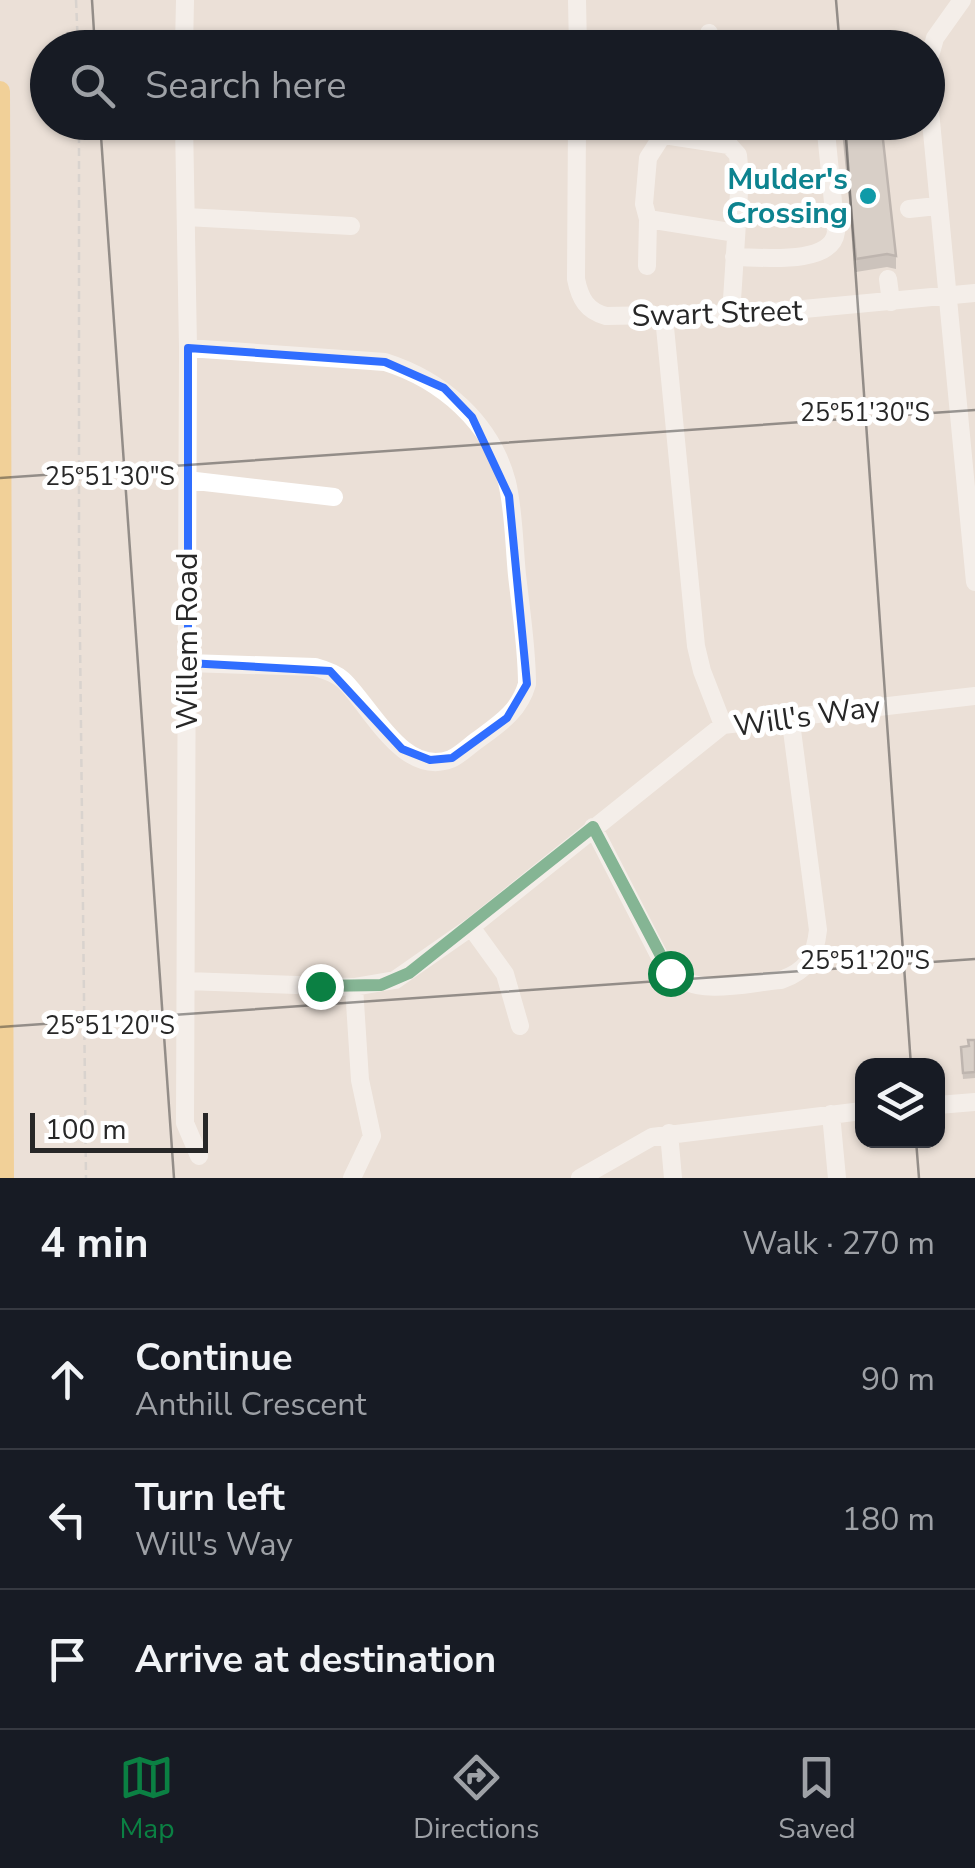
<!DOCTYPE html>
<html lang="en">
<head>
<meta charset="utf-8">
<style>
	body { margin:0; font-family:"Nunito Sans",sans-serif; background:#242831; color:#f1f3f6 }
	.controls { position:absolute; right:30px; bottom:30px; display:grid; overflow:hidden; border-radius:20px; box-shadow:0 2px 8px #0004 }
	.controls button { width:90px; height:90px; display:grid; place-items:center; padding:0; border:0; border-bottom:2px solid #363941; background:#171b24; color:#f1f3f6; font:50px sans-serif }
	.scale { position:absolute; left:30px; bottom:25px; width:178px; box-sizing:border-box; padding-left:10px; border:5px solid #272727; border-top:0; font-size:28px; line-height:35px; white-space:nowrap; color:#272727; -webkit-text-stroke:8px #fff; paint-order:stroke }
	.stop { position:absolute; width:30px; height:30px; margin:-22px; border:8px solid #0b8043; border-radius:50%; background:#fff }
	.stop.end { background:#0b8043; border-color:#fff; box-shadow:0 2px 10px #0008 }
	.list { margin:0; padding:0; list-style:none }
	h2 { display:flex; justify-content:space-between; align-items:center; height:130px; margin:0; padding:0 40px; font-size:42px }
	h2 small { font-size:32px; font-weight:400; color:#9ea1a6 }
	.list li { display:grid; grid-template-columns:65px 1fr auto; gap:30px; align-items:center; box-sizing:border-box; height:140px; padding:0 40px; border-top:2px solid #363941 }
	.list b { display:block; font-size:38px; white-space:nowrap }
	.list p { margin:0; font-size:32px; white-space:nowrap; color:#9ea1a6 }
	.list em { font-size:32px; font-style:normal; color:#9ea1a6 }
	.icon { flex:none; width:55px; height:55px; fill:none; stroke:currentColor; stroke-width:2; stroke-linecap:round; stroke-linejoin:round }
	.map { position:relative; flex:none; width:975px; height:1178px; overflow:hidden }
	.search { position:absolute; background:#171b24; box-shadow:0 2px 8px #0004; left:30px; right:30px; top:30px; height:110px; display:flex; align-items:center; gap:25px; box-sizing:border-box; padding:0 35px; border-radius:55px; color:#9ea1a6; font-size:38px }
	.sheet { height:550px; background:#171b24 }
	nav { display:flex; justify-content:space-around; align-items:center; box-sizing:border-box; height:140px; border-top:2px solid #363941; background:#171b24; font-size:28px; color:#9ea1a6 }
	nav a { display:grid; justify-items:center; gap:5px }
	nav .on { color:#0b8043 }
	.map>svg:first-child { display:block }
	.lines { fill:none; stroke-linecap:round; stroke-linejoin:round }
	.path { stroke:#c3c3c3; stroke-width:2.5; stroke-dasharray:8 5; stroke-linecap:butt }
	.minor { stroke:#fff; stroke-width:18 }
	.major { stroke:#f9bd4d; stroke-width:20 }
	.wall { fill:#a7a09b }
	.building { fill:#c2bab4; stroke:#88827e; stroke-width:2.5 }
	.route { stroke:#0b8043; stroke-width:12 }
	.marked { fill:none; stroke:#306eff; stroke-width:8; stroke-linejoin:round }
	.ticks { fill:none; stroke:#272727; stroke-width:2.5; stroke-opacity:0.45 }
	.culture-dot { fill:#0f9aa8; stroke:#fff; stroke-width:4 }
	.labels { text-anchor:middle; stroke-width:10; stroke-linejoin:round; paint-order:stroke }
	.culture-label { font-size:30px; font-weight:bold; fill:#0d838f; stroke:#fff; text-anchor:end }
	.street-label { font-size:30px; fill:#272727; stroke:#fff }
	.ticks-label { font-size:25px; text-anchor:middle; fill:#272727; stroke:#fff; stroke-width:10; stroke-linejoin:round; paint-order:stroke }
</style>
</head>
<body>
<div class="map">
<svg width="975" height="1178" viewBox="0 0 975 1178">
	<rect width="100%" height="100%" fill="#ebe0d7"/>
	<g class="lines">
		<path class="path" d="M76 0 78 48
			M79 122V548L86 1178"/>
		<path class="minor" d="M577 0 578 48
			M184 48 185 0
			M707 48 709 33
			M928 63 935 38 962 0
			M928 90 975 582
			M184 122 188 348 185 1123 199 1156
			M577 122 576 279C580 299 587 311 606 316L761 313 975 293
			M671 122 648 158 644 204 648 219 736 233
			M905 124 911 122
			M664 135 729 145 738 155 740 177 731 315
			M909 209 937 206
			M186 217 351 226
			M734 257C760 257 832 266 836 232L825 122
			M647 266 648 219
			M888 279 891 302
			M664 317 696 646 702 671 723 725
			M188 348 385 362C442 380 491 422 507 482 514 512 514 545 517 575 521 611 527 648 527 684 519 712 499 724 476 741 468 747 460 755 451 759 403 778 370 705 343 680 335 673 326 670 315 667L188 663
			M187 480 334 497
			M593 827 664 965C691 1000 742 983 781 980 807 971 815 957 818 930L790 715
			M471 927 505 974 520 1026
			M187 981 354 987 395 980 471 927 723 725 975 696
			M938 1105 975 1102
			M831 1114 837 1178
			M669 1133 673 1178
			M352 1178 372 1136 360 1080 354 987
			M580 1178 652 1137 862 1111"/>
		<path class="major" d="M0 91 4 1178"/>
	</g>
	<path class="wall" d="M841 122H881L896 256V269L887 267 856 272Z
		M975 1040V1078L963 1079 961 1053Z"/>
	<path class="building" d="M843 122H881L896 256 887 254 856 259Z
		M968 1040H975V1072L963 1073 961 1047 969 1046Z"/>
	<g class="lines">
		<path class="route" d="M320 986 381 985 409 973 593 827 670 973"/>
	</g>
	<path d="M0 0H975V1178H0ZM188 348 385 362 444 388 472 417 509 496 527 684 507 718 452 758 430 760 402 749 330 671 188 663Z" fill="#ebe0d7" fill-opacity=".55" fill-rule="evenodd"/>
	<path class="marked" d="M188 348 385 362 444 388 472 417 509 496 527 684 507 718 452 758 430 760 402 749 330 671 188 663Z"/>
	<path class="ticks" d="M92 0 95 48M836 0 840 48M100 122 174 1178M845 122 911 1066M0 478 975 410M0 1027 975 959M916 1140 919 1178"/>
	<circle class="culture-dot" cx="868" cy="196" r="10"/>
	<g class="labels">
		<g class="culture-label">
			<text x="848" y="189">Mulder's<tspan x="848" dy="34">Crossing</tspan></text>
		</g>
		<g class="street-label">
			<text transform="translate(717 313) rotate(-2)" y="10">Swart Street</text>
			<text transform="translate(187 641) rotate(-90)" y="10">Willem Road</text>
			<text transform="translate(807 716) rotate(-8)" y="10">Will's Way</text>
		</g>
	</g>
	<g class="ticks-label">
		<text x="865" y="421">25°51'30"S</text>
		<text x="110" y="485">25°51'30"S</text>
		<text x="865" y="969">25°51'20"S</text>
		<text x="110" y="1034">25°51'20"S</text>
	</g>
</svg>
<div class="controls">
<button><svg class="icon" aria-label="layers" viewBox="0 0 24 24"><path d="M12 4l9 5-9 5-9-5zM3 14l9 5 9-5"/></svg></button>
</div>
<div class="scale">100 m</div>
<div class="stop" style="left:670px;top:973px"></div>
<div class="stop end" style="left:320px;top:986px"></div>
<div class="search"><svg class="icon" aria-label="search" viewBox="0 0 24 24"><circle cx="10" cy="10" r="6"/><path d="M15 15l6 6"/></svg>Search here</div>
</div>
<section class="sheet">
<h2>4 min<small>Walk · 270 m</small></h2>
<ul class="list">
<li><svg class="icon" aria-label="ahead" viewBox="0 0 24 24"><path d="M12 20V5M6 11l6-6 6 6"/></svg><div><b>Continue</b><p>Anthill Crescent</p></div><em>90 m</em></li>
<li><svg class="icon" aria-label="left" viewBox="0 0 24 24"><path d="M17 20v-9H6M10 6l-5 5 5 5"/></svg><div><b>Turn left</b><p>Will's Way</p></div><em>180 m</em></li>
<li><svg class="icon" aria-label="arrive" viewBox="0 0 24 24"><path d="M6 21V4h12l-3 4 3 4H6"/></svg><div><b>Arrive at destination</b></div></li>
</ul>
</section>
<nav>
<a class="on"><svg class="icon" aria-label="map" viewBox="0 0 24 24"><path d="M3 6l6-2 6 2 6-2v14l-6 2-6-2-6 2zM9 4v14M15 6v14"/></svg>Map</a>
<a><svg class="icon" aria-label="directions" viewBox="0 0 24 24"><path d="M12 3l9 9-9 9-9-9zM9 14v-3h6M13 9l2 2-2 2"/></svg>Directions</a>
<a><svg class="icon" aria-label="saved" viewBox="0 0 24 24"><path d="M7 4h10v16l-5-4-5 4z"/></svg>Saved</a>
</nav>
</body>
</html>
